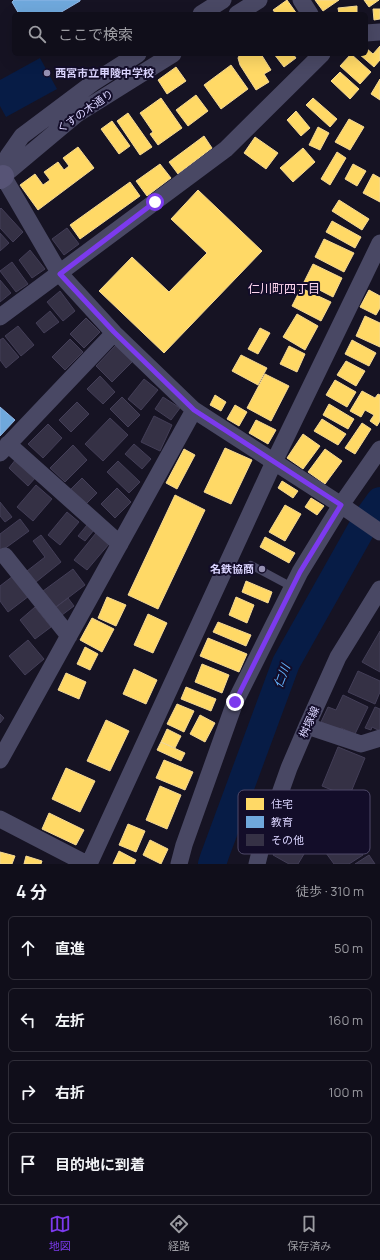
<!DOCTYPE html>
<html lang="ja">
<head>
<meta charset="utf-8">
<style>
	body { margin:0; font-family:Manrope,"Noto Sans JP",sans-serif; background:#1e1c27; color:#f1f3f6 }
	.stop { position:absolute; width:12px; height:12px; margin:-9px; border:3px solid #7c3aed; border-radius:50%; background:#fff }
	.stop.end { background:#7c3aed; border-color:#fff; box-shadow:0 1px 4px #0008 }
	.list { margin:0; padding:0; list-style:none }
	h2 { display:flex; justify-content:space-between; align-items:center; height:52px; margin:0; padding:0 16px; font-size:17px }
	h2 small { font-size:13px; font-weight:400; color:#9c9ca2 }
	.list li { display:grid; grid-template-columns:26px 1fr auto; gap:12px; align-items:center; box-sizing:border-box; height:64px; margin:0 8px 8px; padding:0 8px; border:1px solid #302e39; border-radius:6px }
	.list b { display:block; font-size:15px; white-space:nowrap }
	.list em { font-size:13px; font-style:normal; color:#9c9ca2 }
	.icon { flex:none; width:22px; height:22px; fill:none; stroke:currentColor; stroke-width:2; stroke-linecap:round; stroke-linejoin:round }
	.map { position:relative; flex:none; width:380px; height:864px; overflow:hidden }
	.search { position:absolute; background:#100e1a; box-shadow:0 4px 16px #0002; left:12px; right:12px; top:12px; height:44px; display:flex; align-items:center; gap:10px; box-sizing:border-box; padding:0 14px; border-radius:6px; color:#9c9ca2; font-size:15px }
	.sheet { height:340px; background:#100e1a }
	nav { display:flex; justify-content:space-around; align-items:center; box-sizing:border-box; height:56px; border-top:1px solid #302e39; background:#100e1a; font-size:11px; color:#9c9ca2 }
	nav a { display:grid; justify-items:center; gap:2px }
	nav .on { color:#7c3aed }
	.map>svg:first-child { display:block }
	.water { fill:#071c46 }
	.homes { fill:#ffd966; stroke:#f4d894 }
	.schools { fill:#6fa8dc; stroke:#8fb6e6 }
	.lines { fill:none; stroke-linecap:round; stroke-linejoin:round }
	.river { stroke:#071c46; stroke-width:28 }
	.building { fill:#353145; stroke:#433e57 }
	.lane { stroke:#494864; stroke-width:8 }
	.street { stroke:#494864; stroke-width:17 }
	.secondary { stroke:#575476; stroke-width:22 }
	.route { stroke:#7c3aed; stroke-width:5 }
	.poi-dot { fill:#9691b2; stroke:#130d29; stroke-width:1.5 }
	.labels { text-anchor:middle; stroke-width:4; stroke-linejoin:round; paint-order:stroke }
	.poi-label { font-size:11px; font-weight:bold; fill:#dbd5ff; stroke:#130d29; text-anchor:start }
	.street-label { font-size:11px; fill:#dbd5ff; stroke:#130d29 }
	.neighbourhood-label { font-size:12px; fill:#ffd7f0; stroke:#130d29 }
	.water-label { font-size:12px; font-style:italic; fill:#63b4ff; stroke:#130d29 }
	.key { fill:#130d29; stroke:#4f4969; stroke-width:1 }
	.key-label { font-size:11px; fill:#dbd5ff }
</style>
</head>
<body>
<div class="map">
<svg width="380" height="864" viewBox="0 0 380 864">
	<rect width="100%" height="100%" fill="#161323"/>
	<path class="water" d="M40 58 57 89 6 117 0 106V80Z"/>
	<path class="homes" d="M287 0 297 14H276L273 10Z
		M315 0H339L323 11Z
		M364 0H379L369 7Z
		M357 6V14H339L338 8Z
		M373 9H380V19L374 20Z
		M380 46V60L374 67 359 54H366V48L373 54Z
		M240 54H261L271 70 264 74 269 82 256 90 240 65 238 58Z
		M274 54H293L296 58 284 67Z
		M351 54 371 72 360 84 340 66Z
		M231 65 248 89 221 109 204 85Z
		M176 67 186 81 167 94 158 80Z
		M340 72 359 89 350 99 331 81Z
		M380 79V100L371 94Z
		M196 95 208 111 188 126 176 110Z
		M161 98 182 128 158 145 150 134 153 132 140 113Z
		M313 98 337 119 330 127 306 105Z
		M296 111 310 128 301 136 287 120Z
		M128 113 152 147 140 155 117 121Z
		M349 119 364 127 350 150 335 142Z
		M112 121 130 146 119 154 101 129Z
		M318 127 329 133 320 150 309 145Z
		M204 136 212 148 178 174 169 162Z
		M255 137 278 153 266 169 244 153Z
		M78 147 94 168 38 210 20 185 35 174 43 185 50 180 44 172 58 162 64 170 69 166 63 158Z
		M303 148 315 162 293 182 280 168Z
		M337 152 346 158 330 185 321 179Z
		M160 164 171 178 147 196 136 181Z
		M353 164 366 171 357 186 345 179Z
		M373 174 380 178V202L363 193Z
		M130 182 140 196 80 239 70 225Z
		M198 190 262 251 164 353 99 291 132 257 169 292 207 253 171 219Z
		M339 200 369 219 362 230 332 211Z
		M332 221 361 237 355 248 326 232Z
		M324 239 354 253 344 272 315 257Z
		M313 264 342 278 333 297 304 282Z
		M301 288 331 302 321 321 292 306Z
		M369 290 380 296V308L376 315 360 307Z
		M297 314 318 326 305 350 283 337Z
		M365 316 380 323V347L356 336Z
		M260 328 270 333 258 354 248 349Z
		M352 340 376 353 369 366 345 354Z
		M289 346 305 354 297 372 280 364Z
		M241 355 267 368 258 385 232 371Z
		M346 361 365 371 356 386 337 375Z
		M265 374 289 386 271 421 247 408Z
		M335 380 356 392 347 407 326 395Z
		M362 391 375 398 378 394 380 395V421L377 426 370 421 374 415 365 410 361 417 350 411Z
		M215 395 226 402 221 411 210 405Z
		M329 404 354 419 348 429 323 415Z
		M235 405 247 412 239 426 227 419Z
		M322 419 346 434 338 445 314 431Z
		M256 420 276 430 268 444 249 433Z
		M362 423 371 429 355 454 345 448Z
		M303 434 320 446 303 469 287 458Z
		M225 448 252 460 231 504 204 492Z
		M184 449 195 455 177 489 166 483Z
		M325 449 342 461 325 484 308 472Z
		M282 481 298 491 293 498 278 488Z
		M175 495 205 510 158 609 128 595Z
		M311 498 324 506 317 515 305 507Z
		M285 505 301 514 285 541 269 532Z
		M265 537 295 553 289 563 260 547Z
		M246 581 272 592 268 603 242 592Z
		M107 597 126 605 116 626 98 618Z
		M236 597 254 605 247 623 229 615Z
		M148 614 167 623 153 653 134 645Z
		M92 618 114 629 102 652 80 640Z
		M218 622 251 635 246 646 213 632Z
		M208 638 247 654 239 672 200 656Z
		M85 647 98 654 90 670 77 664Z
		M202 664 229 675 222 693 195 682Z
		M134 669 157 680 146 704 123 694Z
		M66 673 86 682 79 699 58 690Z
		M186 687 216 699 211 711 181 699Z
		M177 704 194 711 184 732 167 724Z
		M200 715 215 723 205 742 190 734Z
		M106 720 129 731 110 771 87 761Z
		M167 729 181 736 175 748 161 742Z
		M161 742 185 753 181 761 157 750Z
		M164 760 193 772 185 790 156 778Z
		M66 768 95 781 80 812 52 799Z
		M160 786 181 795 167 829 146 820Z
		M49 813 84 830 76 845 42 829Z
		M128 824 145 831 136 852 119 845Z
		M150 840 168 849 161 864 143 855Z
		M119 851 136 860 134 864H113Z
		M0 852 15 856 12 864H0Z
		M26 856 42 861 41 864H24Z"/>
	<path class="schools" d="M14 0H80V1L58 14H19L12 2Z
		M0 407 15 420 0 436Z"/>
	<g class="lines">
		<path class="river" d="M212 864 215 855 286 663 367 519 380 501"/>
	</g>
	<path class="building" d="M1 208 23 232 13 242 0 228V209Z
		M67 228 79 244 64 255 52 239Z
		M0 233 9 243 0 251Z
		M30 250 45 269 32 278 19 260Z
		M12 262 28 284 16 292 0 271Z
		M0 280 11 293 0 302Z
		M60 291 75 311 63 321 47 302Z
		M50 311 59 322 44 333 36 323Z
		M86 318 100 332 84 348 70 334Z
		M18 326 34 345 21 356 5 336Z
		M3 338 19 357 6 368 0 360V340Z
		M70 339 83 352 65 370 52 357Z
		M116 345 133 361 112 382 96 366Z
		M100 376 115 392 103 404 87 389Z
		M144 379 158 390 141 410 128 399Z
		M122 397 140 415 128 427 110 409Z
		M163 397 180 408 171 420 155 409Z
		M77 402 89 414 71 432 59 420Z
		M154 416 172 425 160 451 141 442Z
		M110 418 128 435 103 461 85 444Z
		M48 424 62 438 43 458 28 444Z
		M134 444 151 459 142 469 125 454Z
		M73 445 87 460 65 482 50 468Z
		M16 459 36 477 28 486 9 468Z
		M118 461 140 482 129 493 107 472Z
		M82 478 97 493 85 505 70 490Z
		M36 485 52 499 33 521 17 507Z
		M117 488 131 502 115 518 101 504Z
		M0 502 12 517 5 522 0 516Z
		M67 512 79 522 60 545 48 535Z
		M20 519 29 531 0 552V534Z
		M87 525 94 530 85 541 78 536Z
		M96 533 109 544 87 570 74 560Z
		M41 535 61 562 36 582 27 571 45 557 33 541Z
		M73 569 85 585 56 607 43 591Z
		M13 576 29 596 8 612 0 601V586Z
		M68 598 74 606 62 615 56 607Z
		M35 607 51 627 35 639 20 620Z
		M380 631V672L362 662Z
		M28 640 44 659 25 675 9 656Z
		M358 671 380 681V692L375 704 348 692Z
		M343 695 368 707 355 734 341 728 340 730 321 722 328 707 336 710Z
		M375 707 380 709V731L372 727 371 730 365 728Z
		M0 714 4 718 0 723Z
		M338 747 365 758 349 797 322 786Z
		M350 837 363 855 349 864H334L326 853Z
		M281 841 304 854 298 864H289L273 855Z
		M369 855 375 864H355Z"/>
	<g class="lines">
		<path class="lane" d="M251 565 292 587"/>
		<path class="street" d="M301 0 310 14
			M201 14 223 0
			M237 14 259 0
			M366 33 380 32
			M0 169 3 176 60 274 114 333 194 410 341 505 380 532
			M3 176 77 114 173 54
			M3 176 8 156 22 136 94 82 138 54
			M0 317 226 149 322 54
			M8 444 120 544
			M0 453 114 333
			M5 556 69 636
			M307 726 361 744 380 738
			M0 760 194 410
			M0 819 87 864
			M89 864 274 462 380 243
			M179 864 184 845 235 702 300 572 341 505 380 449
			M257 864 262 844 289 768 307 726 338 657 380 589"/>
		<path class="secondary" d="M0 178 3 176"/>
	</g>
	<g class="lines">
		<path class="route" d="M155 202 60 274 114 332 194 410 341 505 300 572 235 702"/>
	</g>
	<g class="poi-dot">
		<circle cx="47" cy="73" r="4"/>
		<circle cx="262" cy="569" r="4"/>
	</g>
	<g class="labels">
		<g class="poi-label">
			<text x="55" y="77">西宮市立甲陵中学校</text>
			<text x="254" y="573" text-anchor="end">名鉄協商</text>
		</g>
		<g class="street-label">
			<text transform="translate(85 111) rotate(-35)" y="4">くすの木通り</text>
			<text transform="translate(309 722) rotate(-66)" y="4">桝塚線</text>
		</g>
		<g class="neighbourhood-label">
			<text x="284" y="293">仁川町四丁目</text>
		</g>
		<g class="water-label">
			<text transform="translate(282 676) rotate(-69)" y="4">仁川</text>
		</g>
	</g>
	<rect x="238" y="790" width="132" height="64" rx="6" class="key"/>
	<rect x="246" y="798" width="18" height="12" fill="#ffd966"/>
	<rect x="246" y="816" width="18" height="12" fill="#6fa8dc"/>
	<rect x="246" y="834" width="18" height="12" fill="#353145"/>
	<g class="key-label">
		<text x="271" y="808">住宅</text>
		<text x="271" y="826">教育</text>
		<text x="271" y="844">その他</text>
	</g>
</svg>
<div class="stop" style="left:155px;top:202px"></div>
<div class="stop end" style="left:235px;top:702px"></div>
<div class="search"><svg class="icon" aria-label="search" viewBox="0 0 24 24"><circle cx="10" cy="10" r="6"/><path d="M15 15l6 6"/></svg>ここで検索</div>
</div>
<section class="sheet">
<h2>4 分<small>徒歩 · 310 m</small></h2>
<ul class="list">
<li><svg class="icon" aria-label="ahead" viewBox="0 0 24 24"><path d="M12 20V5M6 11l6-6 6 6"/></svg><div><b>直進</b></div><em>50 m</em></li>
<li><svg class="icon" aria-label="left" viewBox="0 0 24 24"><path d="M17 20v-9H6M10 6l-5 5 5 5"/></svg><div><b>左折</b></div><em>160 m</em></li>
<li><svg class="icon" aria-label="right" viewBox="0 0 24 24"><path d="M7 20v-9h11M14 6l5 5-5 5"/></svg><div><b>右折</b></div><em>100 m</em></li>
<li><svg class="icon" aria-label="arrive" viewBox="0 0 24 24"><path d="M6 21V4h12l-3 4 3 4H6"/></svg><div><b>目的地に到着</b></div></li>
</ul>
</section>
<nav>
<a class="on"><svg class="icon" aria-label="map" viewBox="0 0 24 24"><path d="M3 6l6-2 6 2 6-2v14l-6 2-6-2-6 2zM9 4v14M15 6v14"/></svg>地図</a>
<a><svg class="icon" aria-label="directions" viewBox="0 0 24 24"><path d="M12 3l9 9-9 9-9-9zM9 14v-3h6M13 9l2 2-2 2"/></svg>経路</a>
<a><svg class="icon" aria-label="saved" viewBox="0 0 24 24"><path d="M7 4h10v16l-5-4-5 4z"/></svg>保存済み</a>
</nav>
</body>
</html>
